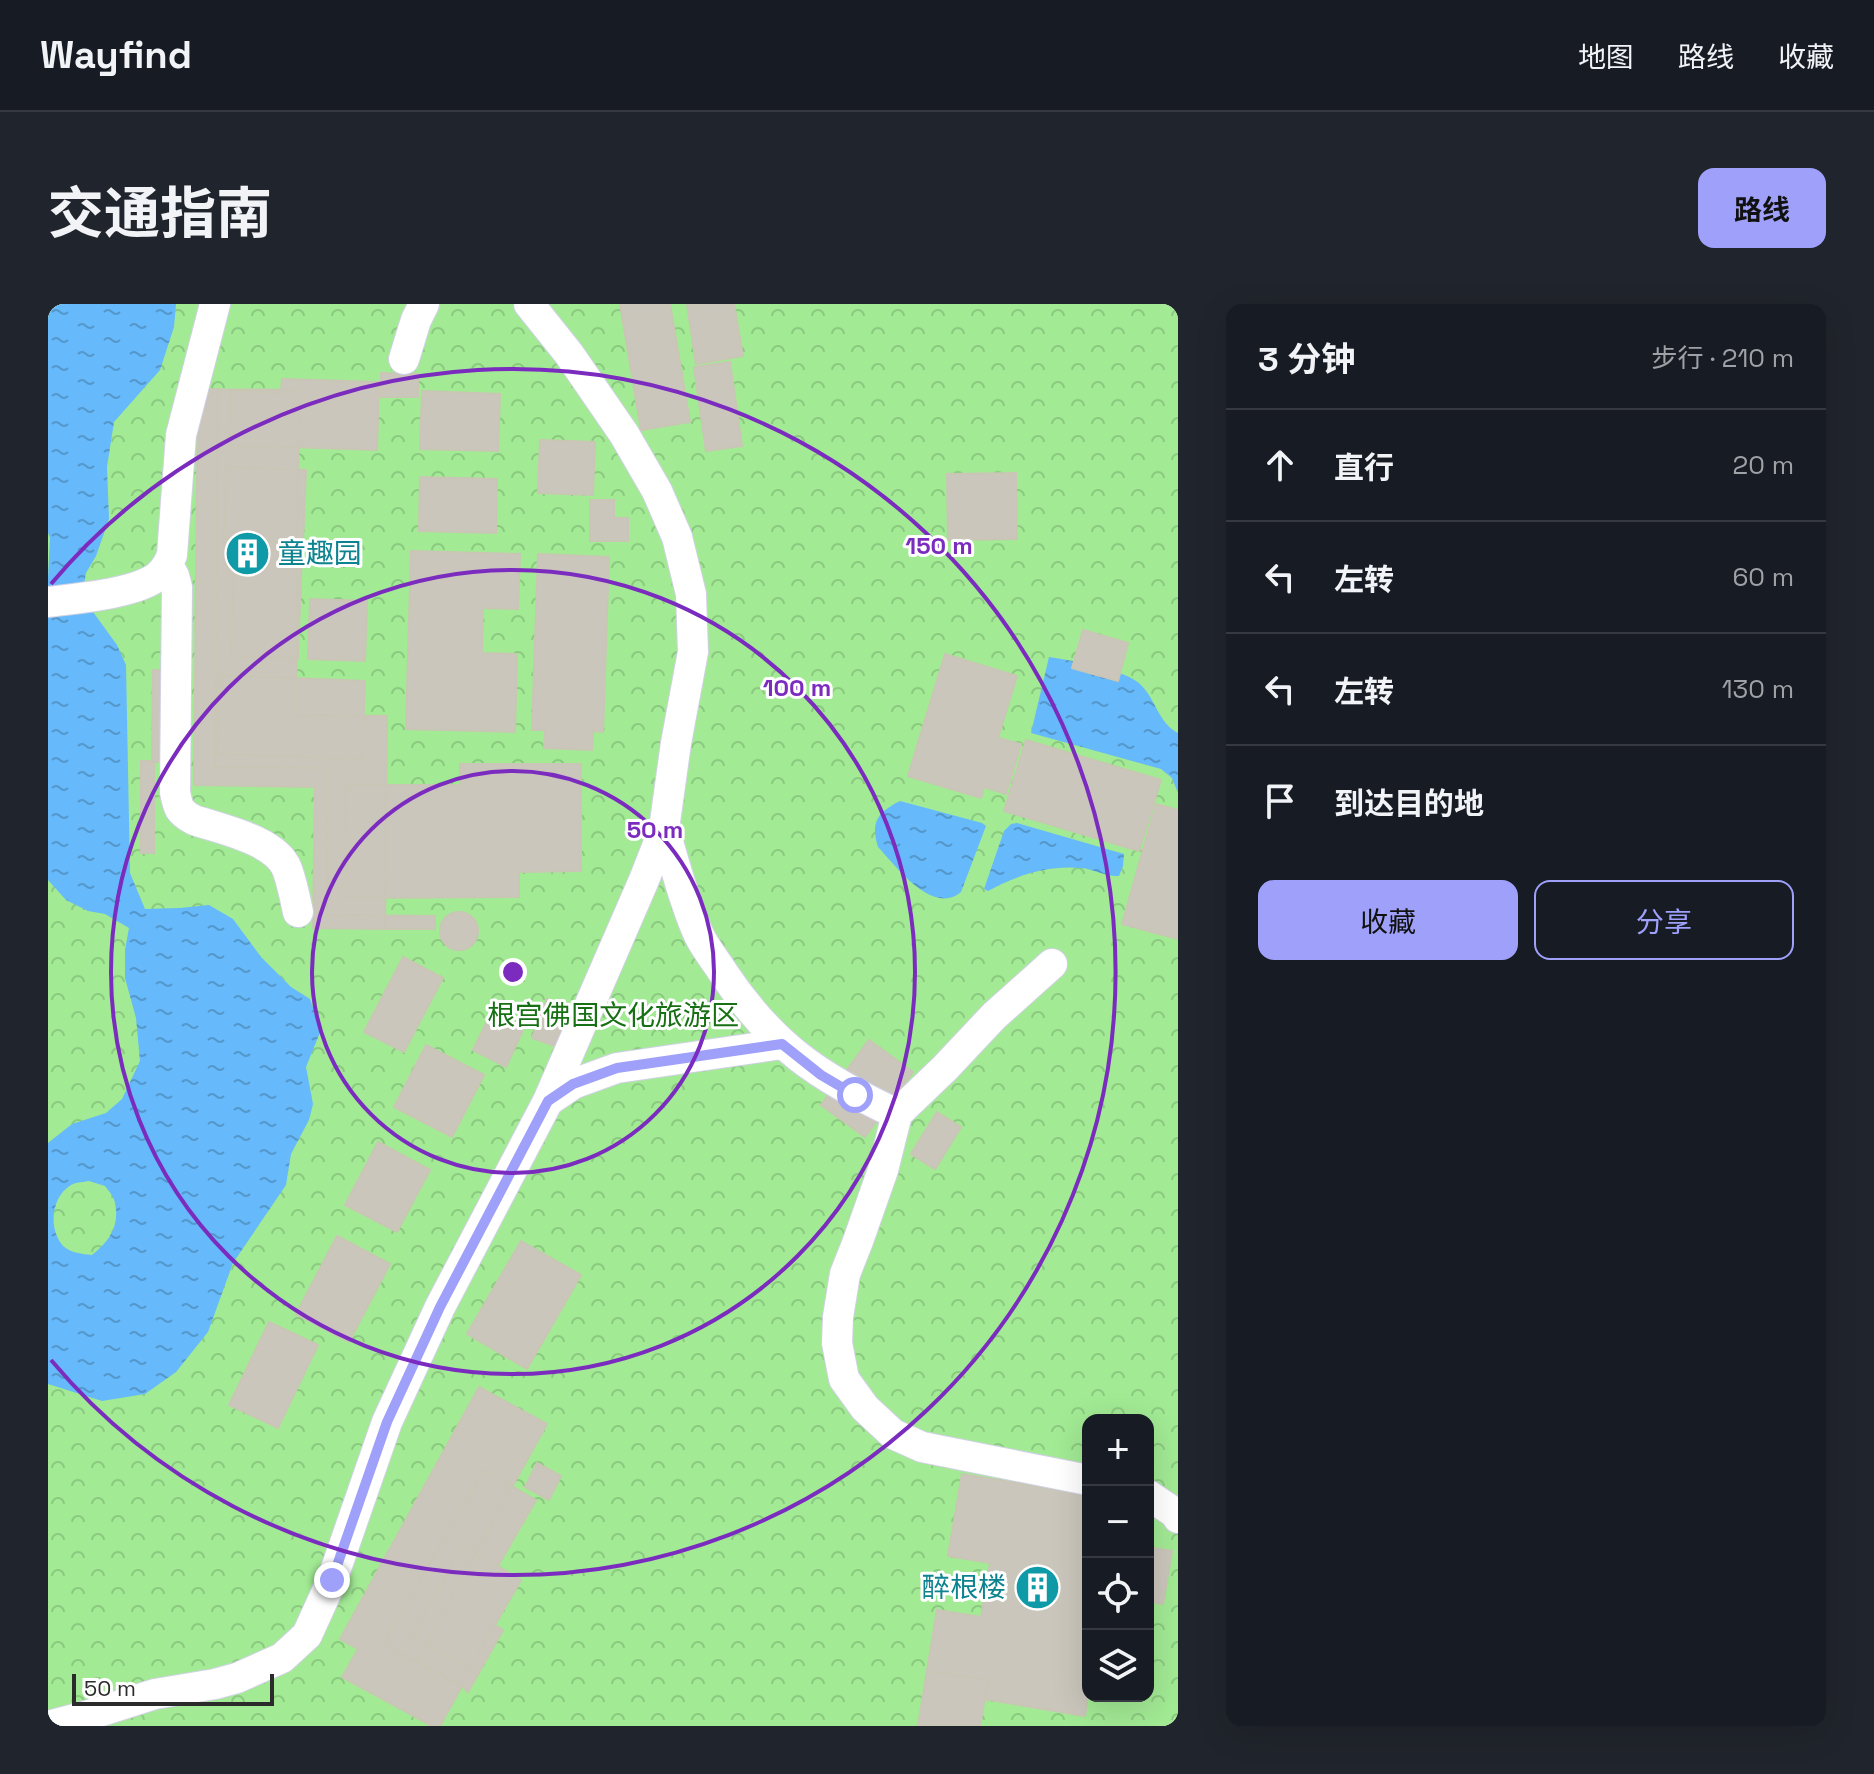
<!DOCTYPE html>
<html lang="zh">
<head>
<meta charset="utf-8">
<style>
	body { margin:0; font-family:"Space Grotesk","Noto Sans SC",sans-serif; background:#20242c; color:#f1f3f6 }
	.controls { position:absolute; right:24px; bottom:24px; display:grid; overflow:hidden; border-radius:16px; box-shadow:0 8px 32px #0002 }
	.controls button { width:72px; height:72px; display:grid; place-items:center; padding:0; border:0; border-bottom:2px solid #363941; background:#171b24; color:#f1f3f6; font:40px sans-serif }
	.scale { position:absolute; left:24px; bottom:20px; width:202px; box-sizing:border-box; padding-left:8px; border:4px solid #2b2b2b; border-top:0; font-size:22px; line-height:28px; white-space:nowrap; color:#2b2b2b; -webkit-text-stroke:6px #fff; paint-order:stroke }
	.stop { position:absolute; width:24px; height:24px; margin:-18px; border:6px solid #9ea0fa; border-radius:50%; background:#fff }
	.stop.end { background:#9ea0fa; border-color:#fff; box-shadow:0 2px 8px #0008 }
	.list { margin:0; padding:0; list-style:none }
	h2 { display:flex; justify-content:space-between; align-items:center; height:104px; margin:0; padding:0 32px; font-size:34px }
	h2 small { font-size:26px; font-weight:400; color:#9ea1a6 }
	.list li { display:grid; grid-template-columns:52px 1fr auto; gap:24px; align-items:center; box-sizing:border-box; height:112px; padding:0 32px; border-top:2px solid #363941 }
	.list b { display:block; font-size:30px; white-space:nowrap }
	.list em { font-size:26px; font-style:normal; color:#9ea1a6 }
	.actions { display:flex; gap:16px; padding:24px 32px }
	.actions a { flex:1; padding:18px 0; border:2px solid #9ea0fa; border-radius:16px; text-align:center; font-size:28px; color:#9ea0fa }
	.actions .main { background:#9ea0fa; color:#111 }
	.icon { flex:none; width:44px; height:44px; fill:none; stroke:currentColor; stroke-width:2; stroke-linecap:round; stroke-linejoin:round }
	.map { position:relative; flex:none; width:1130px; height:1422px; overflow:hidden; border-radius:16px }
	header { display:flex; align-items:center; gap:48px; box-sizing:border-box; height:112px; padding:0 40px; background:#171b24; border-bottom:2px solid #363941 }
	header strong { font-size:38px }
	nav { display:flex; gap:44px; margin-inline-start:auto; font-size:28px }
	.intro { display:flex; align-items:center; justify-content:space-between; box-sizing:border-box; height:192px; padding:0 48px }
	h1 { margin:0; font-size:56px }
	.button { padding:20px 36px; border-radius:16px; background:#9ea0fa; color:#111; font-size:28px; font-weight:700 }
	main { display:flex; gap:48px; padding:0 48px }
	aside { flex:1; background:#171b24; border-radius:16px; box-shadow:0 8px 32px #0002 }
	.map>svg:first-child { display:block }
	.forest { fill:url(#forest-crowns); fill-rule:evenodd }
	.water { fill:url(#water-ripples); fill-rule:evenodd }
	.building { fill:#cac6bc; stroke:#cac6b5; stroke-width:2 }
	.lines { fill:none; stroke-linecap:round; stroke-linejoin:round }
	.minor-casing { stroke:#d1d1e5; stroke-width:32 }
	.minor { stroke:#fff; stroke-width:30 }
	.route { stroke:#9ea0fa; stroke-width:10 }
	.ring { fill:none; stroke:#7b2cbf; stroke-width:4 }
	.labels { text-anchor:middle; stroke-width:6; stroke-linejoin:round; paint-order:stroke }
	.culture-label { font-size:28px; fill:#0d838f; stroke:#fff; text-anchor:start }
	.park-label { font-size:28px; fill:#177014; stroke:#fff }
	.centre { fill:#7b2cbf; stroke:#fff; stroke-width:4 }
	.ring-label { font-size:24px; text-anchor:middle; font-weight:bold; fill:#7b2cbf; stroke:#fff; stroke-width:6; stroke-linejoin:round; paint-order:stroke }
</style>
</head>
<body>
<header>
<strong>Wayfind</strong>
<nav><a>地图</a><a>路线</a><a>收藏</a></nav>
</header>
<div class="intro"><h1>交通指南</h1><a class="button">路线</a></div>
<main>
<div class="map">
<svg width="1130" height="1422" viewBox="0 0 1130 1422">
	<defs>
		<pattern id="forest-crowns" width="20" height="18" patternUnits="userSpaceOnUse" patternTransform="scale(2)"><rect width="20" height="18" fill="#a2ea94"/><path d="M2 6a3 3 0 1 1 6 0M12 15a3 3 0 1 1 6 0" fill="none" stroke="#8cc980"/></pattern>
		<pattern id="water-ripples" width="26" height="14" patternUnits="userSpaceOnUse" patternTransform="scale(2)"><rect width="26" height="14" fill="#66b9fa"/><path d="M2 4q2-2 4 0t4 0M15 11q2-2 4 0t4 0" fill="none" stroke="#5497cb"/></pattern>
	</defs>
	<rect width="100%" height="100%" fill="#eeeadc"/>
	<path class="forest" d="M0 0H1130V1422H0ZM1040 1116H1100V1392H1040Z"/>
	<path class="water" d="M0 0H128L126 23 112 66 66 118 59 163 61 215 48 252 38 269 35 286 40 301 69 341 78 361 82 569 97 605 132 604 161 601 185 615 213 653 243 683 262 695 273 726 258 763 265 800 261 816 243 850 238 881 185 959 160 1028 128 1068 97 1090 54 1097 0 1080V839L24 820 58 809 74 795 92 757 88 714 77 674V646L81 624 57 610 40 607 18 596 0 576V274L2 234 0 229ZM41 877 57 882C61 887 66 893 67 899 72 922 61 938 44 951 34 950 23 949 15 942 0 925 3 893 23 881 28 878 36 878 41 877Z
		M1001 353C1022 356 1078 366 1092 380 1108 395 1110 419 1130 429V489L1124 474 1113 465 983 429Z
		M852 497 934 519 938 522 913 588C884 612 848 562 830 543 822 518 830 508 852 497Z
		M969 519 1076 550 1075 562 1071 572C1058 573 1046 565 1033 564 1000 561 969 571 940 587L936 585 956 527 963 520Z"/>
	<path class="building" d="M572 0H622L642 118 593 126Z
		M639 0H686L695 52 648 60Z
		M682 58 694 142 658 147 646 63Z
		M333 69 370 70V93H333Z
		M234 75 331 78 329 146 181 141 183 87 233 89Z
		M150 85 251 86 248 411 339 412 337 625 265 624 267 483 146 481Z
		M150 85H170L167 463 280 464 279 611 387 612V625L265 624 267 483 146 481Z
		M374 87 452 90 450 147 372 145Z
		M492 136 547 138 545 191 490 189Z
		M179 163 258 166 255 238 176 235Z
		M968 169 969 235 900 236 899 170Z
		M372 173 449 175 448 229 371 227Z
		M542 196H566V214H580V237H542Z
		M187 245 254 248 250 355 183 352Z
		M363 247 472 250 470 305 435 304 434 349 469 350 467 428 358 425Z
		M490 250 561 253 555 428 545 427 544 446 496 444 497 426H484Z
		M262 295 319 297 317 357 260 355Z
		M1035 326 1080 339 1070 377 1024 364Z
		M897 350 969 372 950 434 973 440 958 490 936 483 933 494 860 472Z
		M105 366 118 367 117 458H104Z
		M172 371 317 377 314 455 169 450Z
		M978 436 1113 476 1091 547 956 507Z
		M93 457H106V549H93Z
		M412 460H533V567L471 568V593L299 594 298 481H412Z
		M1108 500 1130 506V635L1074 620Z
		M392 627a19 19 0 1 1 38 0a19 19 0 1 1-38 0Z
		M355 653 395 674 356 748 316 728Z
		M499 695 522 705 507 742 484 734Z
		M442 711 475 726 458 763 425 746Z
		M821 736 865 768 817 833 773 801Z
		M378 741 436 771 404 833 346 803Z
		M889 808 913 823 887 865 863 850Z
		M330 838 382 866 349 928 297 901Z
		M289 932 342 960 301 1038 248 1010Z
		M473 937 533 971 479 1065 419 1030Z
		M221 1018 270 1041 230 1124 181 1101Z
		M431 1083 499 1120 368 1357 414 1382 392 1422H384L294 1373 310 1345 292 1335Z
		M489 1159 513 1172 501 1196 477 1183Z
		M436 1166 488 1196 450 1262 473 1276 447 1321 455 1326 420 1388 414 1382 335 1340Z
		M914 1170 1040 1191V1391L1037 1412 936 1395 940 1376 879 1367 889 1306 933 1313 942 1259 900 1252Z
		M415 1242 473 1276 421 1365 364 1332Z
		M1100 1243 1124 1247 1115 1300 1100 1297Z
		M879 1367 940 1376 932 1422H870Z"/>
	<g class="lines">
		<defs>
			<path id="minor" d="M356 55 368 16 376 0
				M120 261 126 272 129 283 127 488C130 504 131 508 146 516 172 525 228 536 239 565 244 578 247 594 250 608
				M0 298C29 294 87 290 110 272 117 266 121 259 124 251L133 131 167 0
				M616 525C627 559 635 596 650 629 656 643 668 657 676 670 724 742 772 774 849 810L897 764 946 712 1004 660
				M500 797 525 780 569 764 734 740
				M849 810 835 866 810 937 797 970 790 1013 789 1039 796 1075 817 1104 845 1130 874 1143 1040 1176
				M1100 1191 1127 1209 1130 1214
				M0 1422 38 1412 107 1390 167 1380 189 1374 234 1354 259 1331 284 1276 339 1118 392 1003 500 797 596 576 616 525 628 439 645 348 643 290 629 233 609 187 576 130 521 50 481 0"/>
		</defs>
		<use href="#minor" class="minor-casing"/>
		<use href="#minor" class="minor"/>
	</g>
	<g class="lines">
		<path class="route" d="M284 1276 339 1118 392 1003 500 797 525 780 569 764 734 740 773 771 807 791"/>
	</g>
	<g class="ring">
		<circle cx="465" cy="668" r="201"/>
		<circle cx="465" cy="668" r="402"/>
		<path d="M3 280A603 603 0 1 1 3 1056"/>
	</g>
	<defs>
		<symbol id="building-disc" viewBox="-11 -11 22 22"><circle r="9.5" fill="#0f9aa8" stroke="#fff"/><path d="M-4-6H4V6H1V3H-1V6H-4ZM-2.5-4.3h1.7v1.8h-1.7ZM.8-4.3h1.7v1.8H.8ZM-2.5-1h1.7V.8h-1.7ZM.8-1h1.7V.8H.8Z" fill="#fff"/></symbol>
	</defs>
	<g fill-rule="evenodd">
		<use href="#building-disc" x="174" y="224" width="51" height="51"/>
		<use href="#building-disc" x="964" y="1258" width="51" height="51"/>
	</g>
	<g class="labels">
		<g class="culture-label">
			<text x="230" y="259">童趣园</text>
			<text x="958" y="1293" text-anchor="end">醉根楼</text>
		</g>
		<g class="park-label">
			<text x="565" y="721">根宫佛国文化旅游区</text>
		</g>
	</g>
	<circle cx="465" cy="668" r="12" class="centre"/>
	<g class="ring-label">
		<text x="891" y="250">150 m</text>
		<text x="749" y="392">100 m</text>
		<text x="607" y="534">50 m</text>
	</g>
</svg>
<div class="controls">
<button>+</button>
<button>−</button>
<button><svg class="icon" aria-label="locate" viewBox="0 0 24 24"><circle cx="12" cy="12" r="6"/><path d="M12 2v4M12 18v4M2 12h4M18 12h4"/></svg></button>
<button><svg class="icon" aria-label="layers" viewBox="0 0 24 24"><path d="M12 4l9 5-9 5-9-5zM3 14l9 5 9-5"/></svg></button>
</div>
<div class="scale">50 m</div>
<div class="stop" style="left:807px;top:791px"></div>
<div class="stop end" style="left:284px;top:1276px"></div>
</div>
<aside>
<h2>3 分钟<small>步行 · 210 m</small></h2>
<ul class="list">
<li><svg class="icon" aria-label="ahead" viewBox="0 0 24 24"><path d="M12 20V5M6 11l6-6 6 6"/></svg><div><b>直行</b></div><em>20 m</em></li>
<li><svg class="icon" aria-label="left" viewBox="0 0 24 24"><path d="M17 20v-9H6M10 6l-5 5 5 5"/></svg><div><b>左转</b></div><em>60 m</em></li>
<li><svg class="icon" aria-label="left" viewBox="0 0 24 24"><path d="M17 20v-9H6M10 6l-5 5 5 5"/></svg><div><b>左转</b></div><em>130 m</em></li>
<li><svg class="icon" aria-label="arrive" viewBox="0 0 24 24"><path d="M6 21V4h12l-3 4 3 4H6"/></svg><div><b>到达目的地</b></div></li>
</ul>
<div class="actions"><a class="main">收藏</a><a>分享</a></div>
</aside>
</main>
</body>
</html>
